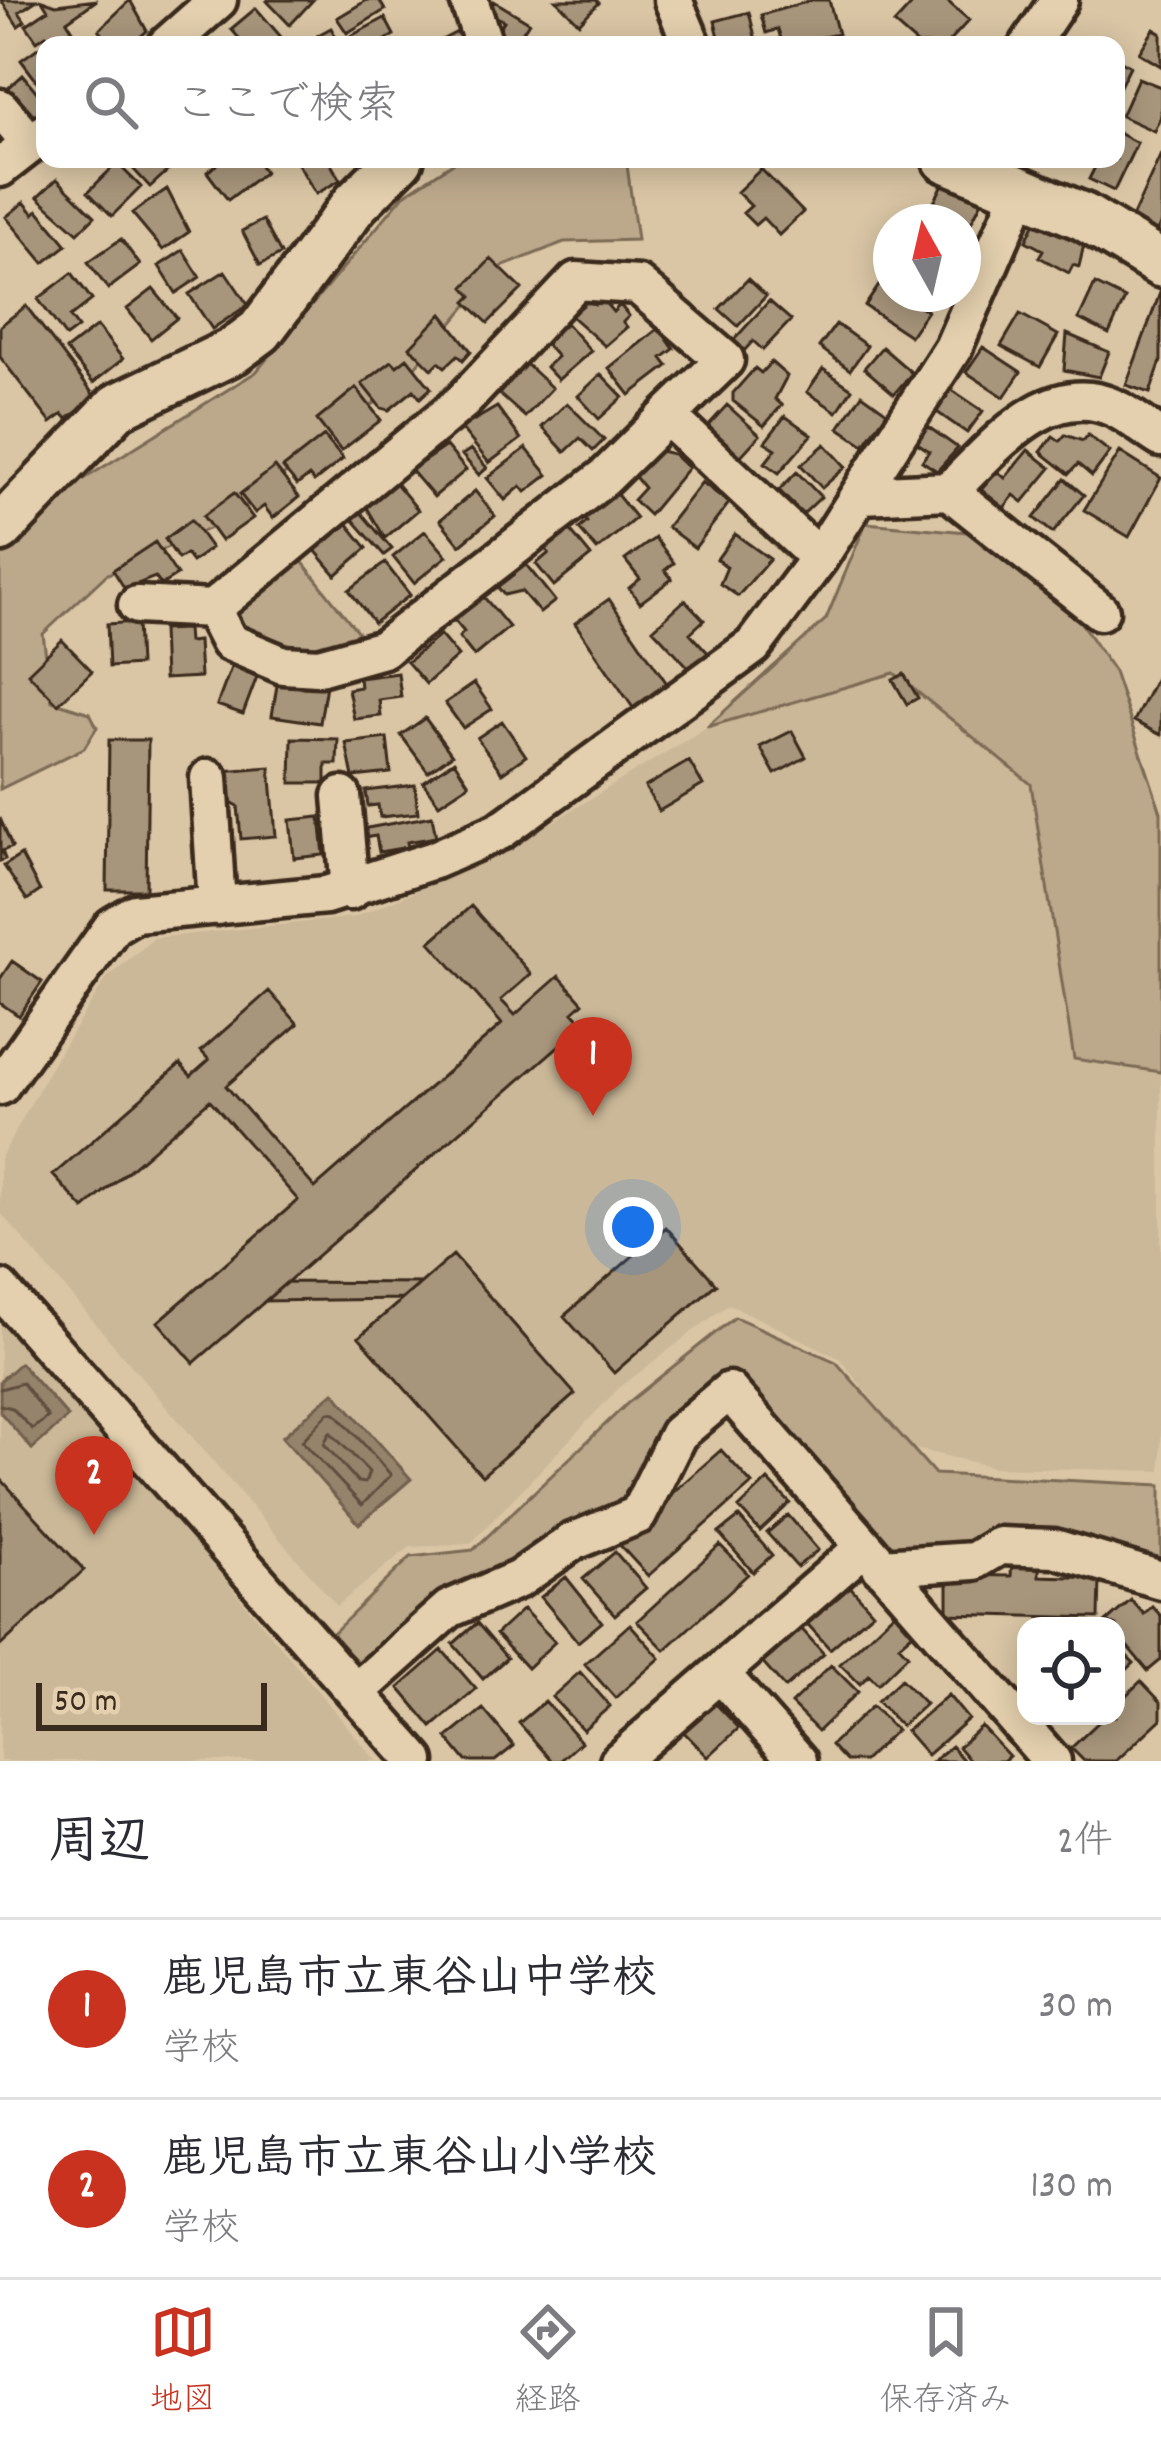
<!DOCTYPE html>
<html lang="ja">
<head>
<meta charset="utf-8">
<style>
	body { margin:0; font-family:Dekko,"Klee One",sans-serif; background:#f7f7f7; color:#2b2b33 }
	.controls { position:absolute; right:36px; bottom:36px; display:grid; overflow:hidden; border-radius:24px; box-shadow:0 6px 30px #0003 }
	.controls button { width:108px; height:108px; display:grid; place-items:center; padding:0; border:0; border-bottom:3px solid #e1e1e2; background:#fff; color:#2b2b33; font:60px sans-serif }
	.compass { position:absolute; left:873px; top:204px; width:108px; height:108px; border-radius:50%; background:#fff; box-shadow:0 6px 30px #0003; rotate:352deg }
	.scale { position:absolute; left:36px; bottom:30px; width:231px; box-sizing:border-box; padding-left:12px; border:6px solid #3b2a1e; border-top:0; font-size:33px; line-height:42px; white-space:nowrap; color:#3b2a1e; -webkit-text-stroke:9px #e4d0ae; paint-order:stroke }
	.you { position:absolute; left:633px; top:1227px; width:42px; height:42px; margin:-30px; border:9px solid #fff; border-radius:50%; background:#1a73e8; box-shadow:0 0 0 18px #1a73e833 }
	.badge { display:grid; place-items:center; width:78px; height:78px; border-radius:50%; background:#c8321e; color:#fff; font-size:39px; font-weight:700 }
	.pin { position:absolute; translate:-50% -99px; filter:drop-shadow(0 3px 6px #0008) }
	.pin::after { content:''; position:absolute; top:63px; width:42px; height:36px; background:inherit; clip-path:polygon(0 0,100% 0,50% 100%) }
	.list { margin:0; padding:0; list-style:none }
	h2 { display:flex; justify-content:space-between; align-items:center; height:156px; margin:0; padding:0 48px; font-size:51px }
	h2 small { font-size:39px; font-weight:400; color:#7c7c81 }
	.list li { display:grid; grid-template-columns:78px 1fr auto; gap:36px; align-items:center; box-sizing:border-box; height:180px; padding:0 48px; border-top:3px solid #e1e1e2 }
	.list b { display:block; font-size:45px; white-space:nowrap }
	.list p { margin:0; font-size:39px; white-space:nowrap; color:#7c7c81 }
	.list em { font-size:39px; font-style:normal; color:#7c7c81 }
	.icon { flex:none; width:66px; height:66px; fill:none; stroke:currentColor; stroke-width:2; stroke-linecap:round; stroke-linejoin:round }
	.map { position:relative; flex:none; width:1161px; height:1761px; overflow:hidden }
	.search { position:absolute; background:#fff; box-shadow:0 6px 30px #0003; left:36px; right:36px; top:36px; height:132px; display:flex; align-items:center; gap:30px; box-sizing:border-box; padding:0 42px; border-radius:24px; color:#7c7c81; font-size:45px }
	.sheet { height:516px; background:#fff }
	nav { display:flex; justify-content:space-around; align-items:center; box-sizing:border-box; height:168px; border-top:3px solid #e1e1e2; background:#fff; font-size:33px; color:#7c7c81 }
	nav a { display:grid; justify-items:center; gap:6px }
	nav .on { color:#c8321e }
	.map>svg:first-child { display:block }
	.built { fill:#cbb898 }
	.green { fill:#bca98c; stroke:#7c6a55; stroke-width:3 }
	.water { fill:#96836c; stroke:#725f4d; stroke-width:3 }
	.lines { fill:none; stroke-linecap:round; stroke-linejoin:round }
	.shore { stroke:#5f4e3d; stroke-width:3 }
	.building { fill:#a8967b; stroke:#3b2a1e; stroke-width:3 }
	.minor-casing { stroke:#3b2a1e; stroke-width:45 }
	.tertiary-casing { stroke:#3b2a1e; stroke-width:54 }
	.minor { stroke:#e4d0ae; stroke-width:36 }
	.tertiary { stroke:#e4d0ae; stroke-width:45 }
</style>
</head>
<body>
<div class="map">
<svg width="1161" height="1761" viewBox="0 0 1161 1761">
	<rect width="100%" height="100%" fill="#dac6a5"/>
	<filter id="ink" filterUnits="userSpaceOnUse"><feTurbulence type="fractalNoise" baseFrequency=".00833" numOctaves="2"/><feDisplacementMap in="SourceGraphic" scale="24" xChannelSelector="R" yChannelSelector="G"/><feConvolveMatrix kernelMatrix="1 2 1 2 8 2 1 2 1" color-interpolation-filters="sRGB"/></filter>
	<g filter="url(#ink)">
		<path class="built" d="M894 673 1031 783 1074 1059 1161 1072V1471L994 1467 911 1448 839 1358 729 1304 619 1388 470 1544 410 1547 337 1606 0 1212V1159L56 1058 107 978 154 938 355 917 501 854 707 727Z
			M0 1310 376 1761H0Z"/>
		<path class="green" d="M459 159 627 165 637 240 564 242 499 268 404 380 226 521 106 575 43 634 52 701 90 713 97 727 84 748 0 789V545L36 509 256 372 404 195Z
			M866 523 978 533 1067 602 1114 672 1161 812V1072L1074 1059 1031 784 894 673 707 727 826 619Z
			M297 555 365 641 310 651 234 626 231 606Z
			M735 1317 836 1362 935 1474 1161 1485V1569L977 1548 908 1556 861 1522 732 1377 630 1498 465 1585 367 1669 329 1637 411 1557 473 1550 629 1402Z"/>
		<path class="water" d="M20 1363 68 1417 32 1449 0 1412V1381Z
			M334 1392 411 1479 359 1524 282 1437Z"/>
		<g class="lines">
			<path class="shore" d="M0 1389 22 1383 48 1417 32 1429 12 1408 0 1405
				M329 1412 336 1413 391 1475 362 1505 302 1441Z
				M330 1432 369 1472 365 1483 358 1482 324 1444Z"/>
		</g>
		<path class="building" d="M1 0H37L19 12 25 21 18 26Z
			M42 0 56 5 97 0 67 21 74 32 55 45 46 35 37 41 26 25 48 10Z
			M130 0 147 31 131 45H112L99 30Z
			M313 0 290 25 267 1 268 0Z
			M367 0H379L385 10 347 33 337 18Z
			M556 0H596L599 3 579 23Z
			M813 0H829L838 34 783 45 778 29 766 33 761 15Z
			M916 0H946L969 20 946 45H918L894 24Z
			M494 1 529 22 514 45 496 34 504 21 488 12Z
			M256 8 288 45H245L231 29Z
			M749 12 757 45H721L715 21Z
			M385 18 394 35 386 40 389 45H351L347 38Z
			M331 28 340 45H311L321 40 318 35Z
			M1154 29 1161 33V66L1139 53Z
			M459 31 466 45H432Z
			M595 33 597 45H564L563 39Z
			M42 45 45 49V92L21 60Z
			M1116 58 1130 66 1119 88 1116 86Z
			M23 75 45 102V113L32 124 5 91Z
			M1138 78 1161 87V115L1154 131 1121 116Z
			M1116 132 1137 143 1114 191 1089 179 1099 159H1116Z
			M1161 154V222L1157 231 1131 220Z
			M124 159H171L175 164 150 187Z
			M224 159H255L265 172 228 200 207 172Z
			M295 159H328L340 180 316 194Z
			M117 163 141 187 112 216 88 192Z
			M761 169 803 212 779 235 763 218 755 225 743 213 751 206 737 192Z
			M946 178 984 197 963 239V222H924Z
			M57 179 95 216 78 233 38 197Z
			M167 189 189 232 163 250 132 213Z
			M24 202 34 214 38 210 67 245 44 263 6 217Z
			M263 220 281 254 260 265 242 231Z
			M1036 220 1084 244 1079 267 1073 265 1069 273 1039 257 1043 250 1026 241Z
			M121 239 140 265 108 289 88 262Z
			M183 250 200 277 176 293 159 266Z
			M491 259 522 289 488 323 466 302 472 296 464 287Z
			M225 271 248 305 212 329 189 294Z
			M72 273 92 300 70 317 78 328 66 337 38 299Z
			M748 279 766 296 738 326 719 309Z
			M882 281 891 294H902L927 311 910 336 865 306Z
			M1095 284 1125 299 1109 334 1079 319Z
			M153 289 177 318 151 339 127 309Z
			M1161 290V361L1150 393 1126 385Z
			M602 299 613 312 620 305 629 316 623 322 627 327 605 346 571 316 589 300 595 305Z
			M769 301 791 320 763 350 753 341 744 351 733 341Z
			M26 306 96 398 67 419 63 414 51 423 0 357V326Z
			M442 314 471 351 463 360 458 355 445 367 439 362 432 369 410 347Z
			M1020 314 1058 335 1040 367 1001 346Z
			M566 323 591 351 558 380 546 367 557 357 544 342Z
			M836 324 867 346 850 370 819 347Z
			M97 326 123 359 93 383 66 350Z
			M659 328 674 349 662 358 668 366 630 395 609 368Z
			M1067 334 1109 352 1099 377 1064 370Z
			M882 347 912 373 894 394 864 368Z
			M983 347 1021 372 1004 397 966 372Z
			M407 358 431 388 420 398 414 390 389 410 381 408 362 384 392 361 397 366Z
			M771 362 787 376 775 399 782 405 764 426 733 401V393L755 368 761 373Z
			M526 364 552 388 525 417 499 394Z
			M823 369 852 389 837 412 807 392Z
			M601 374 623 397 599 419 578 396Z
			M356 388 381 420 341 451 317 420Z
			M949 388 983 411 967 433 934 410Z
			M862 394 887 412 864 445 839 428Z
			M567 403 604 440 593 451 580 438 565 452 542 427Z
			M727 405 760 435 739 458 706 428Z
			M497 407 521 439 489 463 461 428Z
			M785 416 812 435 779 473 765 463 776 449 765 442Z
			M927 426 958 448 937 471 922 461 929 451 916 442Z
			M1065 435 1083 441 1088 435 1110 452 1092 476 1078 464 1069 474 1041 452 1053 436 1060 441Z
			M324 436 343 459 314 482 309 476 297 485 283 468Z
			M825 444 846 467 822 488 801 465Z
			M446 446 466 470 434 497 411 470Z
			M526 448 548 475 526 492 521 486 505 500 487 478Z
			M471 449 487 468 479 475 462 455Z
			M656 450 673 454 688 468 649 515 633 500 644 488 633 474Z
			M1028 450 1051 468 1023 502 1014 495 1004 508 981 490 997 471 1005 478Z
			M1120 452 1161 478 1129 537 1084 510Z
			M275 467 299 497 273 518 264 506 255 513 240 494Z
			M797 472 821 497 802 515 779 490Z
			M1065 479 1084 495 1053 533 1034 518Z
			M395 482 418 510 385 538 366 506Z
			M702 482 729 503 695 548 667 527Z
			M475 491 495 516 460 545 440 520Z
			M614 491 636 518 597 550 579 529 587 522 583 516Z
			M234 493 253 518 221 541 203 516Z
			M358 509 392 549 384 555 350 516Z
			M191 520 211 548 192 562 186 554 178 559 165 539Z
			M347 523 367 548 336 575 314 549Z
			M568 528 591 556 554 586 536 564 549 553 544 547Z
			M425 531 447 556 414 583 393 557Z
			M735 534 770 559 738 596 720 584 727 567 717 559Z
			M655 538 674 563 665 570 672 579 640 603 629 588 640 579 625 560Z
			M155 542 177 575 161 585 155 577 125 589 113 570Z
			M524 562 555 601 540 613 521 591 504 595 496 585Z
			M385 563 410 595 374 623 349 590Z
			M483 596 509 627 474 656 459 637 464 632 454 620Z
			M609 599 670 688 636 712 575 623Z
			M685 600 704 620 690 633 710 655 692 671 653 629Z
			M137 622 139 665 109 667 107 624Z
			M187 629 188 642 198 641 200 677 164 679 162 630Z
			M440 635 458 656 426 684 407 662Z
			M62 640 92 671 58 704 28 673Z
			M232 665 258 674 243 714 217 705Z
			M1161 668V735L1134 721Z
			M398 673 401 697 379 700 381 716 354 719 348 689 360 687 359 678Z
			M904 674 918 698 907 704 893 680Z
			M278 679 326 685 320 723 272 716Z
			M474 683 492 709 463 728 445 703Z
			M425 718 452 755 428 772 401 735Z
			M502 721 526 756 502 773 477 738Z
			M792 731 806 757 775 774 760 747Z
			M292 738 338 739 337 764H326V783H291Z
			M387 738 391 773 353 777 346 743Z
			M109 740H148L146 890H107Z
			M454 761 469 784 439 804 423 782Z
			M689 761 703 785 659 811 645 787Z
			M270 767 276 836 241 839 238 806 224 798 221 771Z
			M415 785 418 813 380 817 378 805 368 806 366 791Z
			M432 816 436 837 407 842 408 847 379 852 376 836 363 838 362 829Z
			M320 817 324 855 294 858 290 820Z
			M0 818 12 847 2 851 5 859 0 861Z
			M21 855 40 891 27 900 4 866Z
			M471 906 531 974 501 1000 515 1015 559 976 583 1003 573 1012 584 1024 194 1363 158 1322 298 1200 210 1100 84 1209 53 1175 180 1064 191 1076 209 1060 201 1051 269 991 298 1024 226 1086 315 1188 502 1024 430 942Z
			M12 961 42 982 19 1016 0 1003V979Z
			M666 1227 716 1284 614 1373 564 1316Z
			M453 1255 575 1394 482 1476 359 1337Z
			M287 1282 421 1283 402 1299 265 1301Z
			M721 1450 752 1484 648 1576 617 1542Z
			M0 1478 84 1570 0 1646Z
			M768 1480 790 1503 760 1531 739 1508Z
			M788 1515 818 1550 797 1567 767 1533Z
			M739 1517 772 1555 753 1572 719 1533Z
			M720 1545 748 1574 665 1650 637 1621Z
			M615 1552 646 1588 615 1615 583 1579Z
			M1012 1558 1039 1559V1576L1100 1578 1099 1618 948 1614V1575L1011 1576Z
			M566 1577 602 1622 578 1642 541 1597Z
			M845 1581 873 1612 830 1649 803 1619Z
			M1131 1600 1144 1614 1152 1606 1161 1616V1660L1148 1671 1116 1633V1626L1106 1622Z
			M900 1607 919 1628 899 1645 908 1655 878 1684 869 1675 860 1684 840 1664Z
			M523 1609 555 1642 527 1668 496 1634Z
			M477 1623 507 1658 483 1679 453 1644Z
			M630 1624 660 1658 615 1698 585 1664Z
			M798 1625 824 1654 785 1688 759 1659Z
			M1116 1645 1134 1663 1116 1680Z
			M442 1650 476 1689 432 1727 399 1688Z
			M831 1665 858 1692 818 1731 791 1704Z
			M580 1672 610 1706 583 1730 552 1697Z
			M901 1679 925 1704 901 1726 877 1701Z
			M1141 1681 1161 1702V1719L1116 1761H1084L1071 1748 1105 1716H1116V1705Z
			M948 1695 968 1719 927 1755 906 1731Z
			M711 1699 739 1728 708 1757 680 1728Z
			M545 1701 581 1742 560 1761H552L519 1723Z
			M872 1706 896 1730 864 1761H846L831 1745Z
			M483 1709 514 1746 495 1761H466L447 1738Z
			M981 1726 1009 1756 1003 1761H970L958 1747Z
			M951 1746 964 1761H933Z"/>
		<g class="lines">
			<defs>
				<path id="minor" d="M469 0 484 45
					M673 0 692 45
					M167 45 218 0
					M1029 45 1059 0
					M0 108 30 143
					M0 168 45 133
					M949 491 1100 611
					M861 495 949 491C992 451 1046 377 1114 408 1130 415 1146 429 1161 438
					M137 605 212 609 229 642 283 665 319 667 383 649 605 477 667 416 819 558
					M212 609 463 401 576 281 638 285 725 360 667 416
					M209 778 217 906
					M342 796 350 891
					M0 1086 113 926 135 913 326 895 434 860 500 831 753 646 819 558 953 348 1022 189
					M0 1289 416 1761
					M881 1567 974 1561 999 1546 1054 1548 1161 1580
					M720 1673 798 1761
					M356 1692 449 1609 519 1579 572 1542 638 1515 678 1434 729 1391 1052 1761
					M619 1761 864 1547"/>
				<path id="tertiary" d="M946 159 1084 217 1161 264
					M0 529 117 407 233 351 260 331 355 204 400 159"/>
			</defs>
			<use href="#minor" class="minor-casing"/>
			<use href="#tertiary" class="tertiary-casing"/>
			<use href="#minor" class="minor"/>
			<use href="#tertiary" class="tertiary"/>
		</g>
	</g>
</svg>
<div class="controls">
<button><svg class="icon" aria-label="locate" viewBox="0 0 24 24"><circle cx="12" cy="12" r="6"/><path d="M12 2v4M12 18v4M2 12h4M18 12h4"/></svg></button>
</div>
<svg class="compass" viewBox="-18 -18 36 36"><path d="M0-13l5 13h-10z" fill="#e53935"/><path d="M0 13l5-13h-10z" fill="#7c7c81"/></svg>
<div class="scale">50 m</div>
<div class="you"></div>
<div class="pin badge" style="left:593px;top:1116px">1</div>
<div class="pin badge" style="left:94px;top:1535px">2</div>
<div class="search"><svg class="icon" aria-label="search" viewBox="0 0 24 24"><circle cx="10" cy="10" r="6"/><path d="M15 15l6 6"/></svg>ここで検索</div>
</div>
<section class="sheet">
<h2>周辺<small>2件</small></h2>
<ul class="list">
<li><span class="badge">1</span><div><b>鹿児島市立東谷山中学校</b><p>学校</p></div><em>30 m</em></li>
<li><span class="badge">2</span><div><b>鹿児島市立東谷山小学校</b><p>学校</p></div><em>130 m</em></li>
</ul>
</section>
<nav>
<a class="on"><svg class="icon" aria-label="map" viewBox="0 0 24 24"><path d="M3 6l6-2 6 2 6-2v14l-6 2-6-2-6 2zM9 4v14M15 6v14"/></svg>地図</a>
<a><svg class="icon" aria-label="directions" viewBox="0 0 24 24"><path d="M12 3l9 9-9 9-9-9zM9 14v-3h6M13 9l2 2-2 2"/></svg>経路</a>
<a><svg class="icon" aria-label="saved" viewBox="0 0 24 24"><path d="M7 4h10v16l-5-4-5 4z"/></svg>保存済み</a>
</nav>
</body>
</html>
